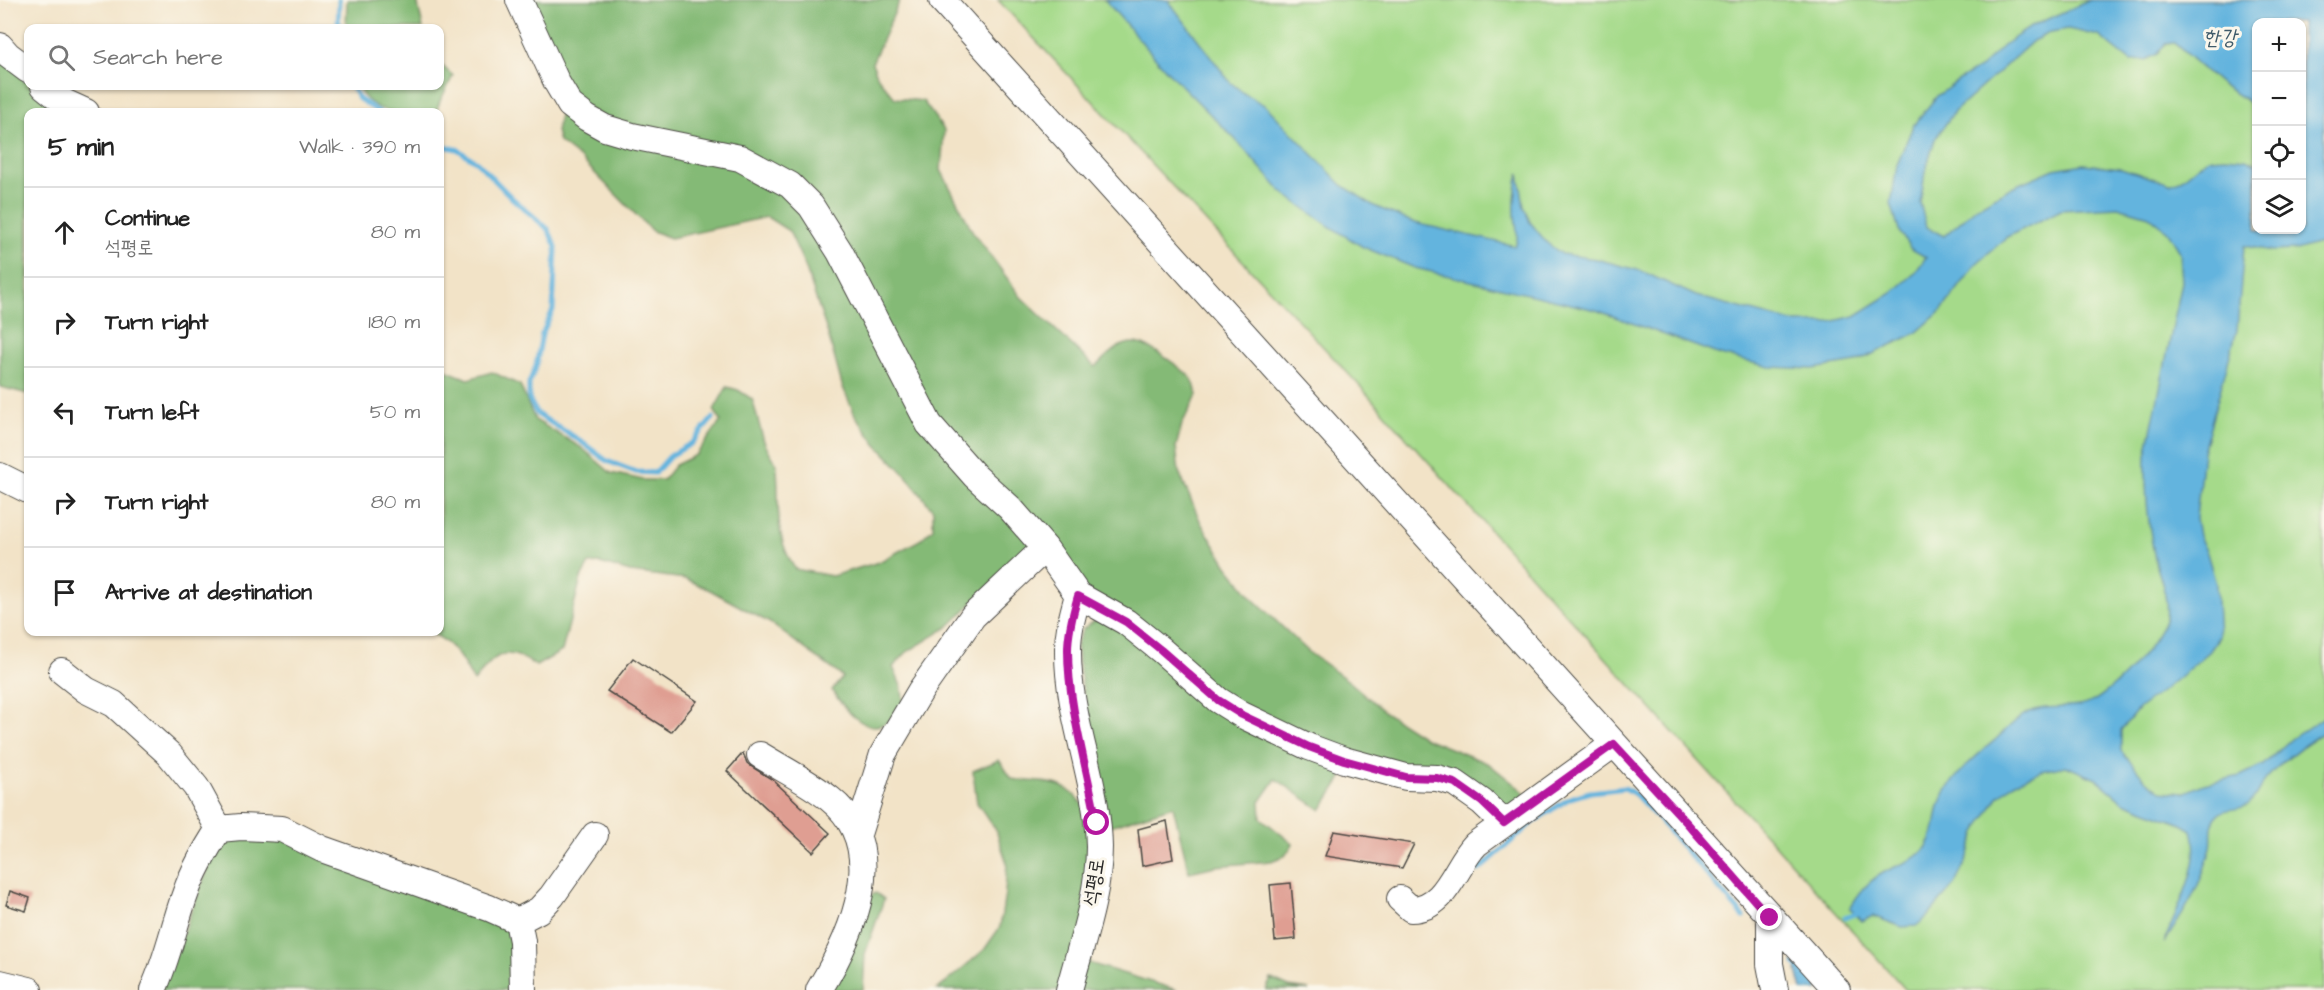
<!DOCTYPE html>
<html lang="en">
<head>
<meta charset="utf-8">
<style>
	body { margin:0; font-family:"Architects Daughter","Poor Story",sans-serif; background:#f2f2f2; color:#222 }
	.controls { position:absolute; right:18px; top:18px; display:grid; overflow:hidden; border-radius:12px; box-shadow:0 2px 4px #0004 }
	.controls button { width:54px; height:54px; display:grid; place-items:center; padding:0; border:0; border-bottom:2px solid #e0e0e0; background:#fff; color:#222; font:30px sans-serif }
	.stop { position:absolute; width:18px; height:18px; margin:-14px; border:4px solid #b5179e; border-radius:50%; background:#fff }
	.stop.end { background:#b5179e; border-color:#fff; box-shadow:0 2px 6px #0008 }
	.list { margin:0; padding:0; list-style:none }
	h2 { display:flex; justify-content:space-between; align-items:center; height:78px; margin:0; padding:0 24px; font-size:26px }
	h2 small { font-size:20px; font-weight:400; color:#767676 }
	.list li { display:grid; grid-template-columns:39px 1fr auto; gap:18px; align-items:center; box-sizing:border-box; height:90px; padding:0 24px; border-top:2px solid #e0e0e0 }
	.list b { display:block; font-size:22px; white-space:nowrap }
	.list p { margin:0; font-size:20px; white-space:nowrap; color:#767676 }
	.list em { font-size:20px; font-style:normal; color:#767676 }
	.icon { flex:none; width:33px; height:33px; fill:none; stroke:currentColor; stroke-width:2; stroke-linecap:round; stroke-linejoin:round }
	.map { position:relative; flex:none; width:2324px; height:990px; overflow:hidden }
	.search { position:absolute; background:#fff; box-shadow:0 2px 4px #0004; left:24px; top:24px; width:420px; height:66px; display:flex; align-items:center; gap:15px; box-sizing:border-box; padding:0 21px; border-radius:12px; color:#767676; font-size:22px }
	.panel { position:absolute; background:#fff; box-shadow:0 2px 4px #0004; left:24px; top:108px; width:420px; height:528px; border-radius:12px }
	.map>svg:first-child { display:block }
	.green { fill:#a5da8a; stroke:#68825a; stroke-width:1.5 }
	.forest { fill:#84ba76; stroke:#587250; stroke-width:1.5 }
	.water { fill:#63b4de; stroke:#477084; stroke-width:1.5; fill-rule:evenodd }
	.lines { fill:none; stroke-linecap:round; stroke-linejoin:round }
	.stream { stroke:#63b4de; stroke-width:5 }
	.building { fill:#df9e92 }
	.minor-casing { stroke:#494742; stroke-width:28 }
	.minor { stroke:#fff; stroke-width:26 }
	.route { stroke:#b5179e; stroke-width:8 }
	.labels { text-anchor:middle; stroke-width:6; stroke-linejoin:round; paint-order:stroke }
	.street-label { font-size:20px; fill:#2b2b2b; stroke:#fbf7ec }
	.water-label { font-size:21px; font-style:italic; fill:#3f5b6a; stroke:#fbf7ec }
</style>
</head>
<body>
<div class="map">
<svg width="2324" height="990" viewBox="0 0 2324 990">
	<rect width="100%" height="100%" fill="#fbf7ec"/>
	<filter id="ink" filterUnits="userSpaceOnUse"><feTurbulence type="fractalNoise" baseFrequency=".0167" numOctaves="2"/><feDisplacementMap in="SourceGraphic" scale="12" xChannelSelector="R" yChannelSelector="G"/><feConvolveMatrix kernelMatrix="1 2 1 2 8 2 1 2 1" color-interpolation-filters="sRGB"/></filter>
	<filter id="wash" filterUnits="userSpaceOnUse"><feTurbulence type="fractalNoise" baseFrequency=".008" numOctaves="4" result="noise"/><feDisplacementMap in="SourceGraphic" scale="24" xChannelSelector="R" yChannelSelector="G"/><feGaussianBlur stdDeviation="1.35" result="paint"/><feColorMatrix in="noise" values="0 0 0 0 0 0 0 0 0 0 0 0 0 0 0 0 0 1.4 0 .05"/><feComposite in="paint" operator="in"/></filter>
	<g filter="url(#wash)">
		<rect width="100%" height="100%" fill="#f2e3c7"/>
		<path class="green" d="M998 0H2091L2157 54 2165 44 2174 43 2219 83 2246 100 2256 110V230H2302L2324 202V990H1906L1358 384Z"/>
		<path class="forest" d="M347 0H417L423 28H346Z
			M527 0H900L872 63 879 79 895 98 923 101 944 130 941 170 973 232 1021 297 1095 367C1107 356 1117 343 1134 343 1147 343 1186 370 1193 381 1195 385 1196 391 1197 395L1182 424 1176 447 1179 472 1201 523 1226 564 1255 601 1311 654 1350 682 1386 713 1425 738 1489 764 1524 792 1523 802 1509 808 1355 758 1321 810 1276 779 1260 802 1261 818 1293 844 1285 856 1271 861 1216 866 1189 872 1173 806 1104 828 1076 645 1083 629 1096 620 1111 624 1031 546 948 627 907 652 893 667 901 686 904 703C900 708 897 714 892 718 869 741 844 709 832 690L843 677 770 623 710 590 686 579 630 572 600 563 589 564 581 578 562 651 536 666C504 643 494 655 474 682 462 660 453 641 428 632H440V368L468 379 492 372 520 385 535 420 582 448 611 473 643 480H663L675 465 696 455 721 421 714 410 727 387 738 390 752 399C757 414 760 430 765 444 769 454 776 458 777 469 780 508 773 534 795 569L832 576 879 562 920 540 933 528V510L904 473 876 444 855 415 842 385 828 334 805 266 789 231 767 217 671 238 652 231 582 160 559 142 556 131 567 87Z
			M0 53 28 76V86H38L70 112H28V394L0 387Z
			M440 64 453 76 440 101 436 112C406 113 374 119 357 86H440Z
			M999 760 1012 779C1051 785 1063 776 1089 812V963L1177 990H937L984 950 1000 927 1005 893 1007 863 996 830 977 803 973 771Z
			M222 832 284 836 508 924 517 990H161Z
			M876 893 884 899 865 954 863 990H824L864 898Z
			M1271 979 1289 987 1309 990H1266Z"/>
		<path class="water" d="M1105 0H1168L1230 82 1245 94 1266 106 1342 185 1374 206 1415 223 1515 246C1520 237 1515 224 1515 213 1514 199 1516 187 1519 173L1524 207 1530 222 1547 243 1562 254 1596 259 1641 271 1696 296 1796 323H1826L1855 316 1892 293 1915 273 1926 257 1911 249 1900 233 1891 204 1897 165 1913 126 1937 96 1962 78 1981 67 2005 44 2032 26 2090 0H2324V242L2296 250 2272 251 2244 246 2237 330 2203 452 2196 518 2199 536 2207 553 2216 584 2219 636 2210 651 2170 685 2139 708 2121 730V751L2145 779 2161 791 2183 793 2204 784 2240 776 2263 765 2291 739 2324 717V732C2303 745 2283 759 2267 778 2260 785 2257 798 2249 804 2239 812 2224 806 2216 817 2209 827 2213 838 2211 848 2209 856 2206 863 2204 870 2195 896 2179 920 2164 943 2176 909 2203 865 2192 830L2182 824 2124 802 2096 779 2066 766 2041 771 2014 783 1998 797 1976 832 1968 857 1955 884 1926 918 1916 926 1902 927 1873 916 1862 921 1850 908C1859 893 1867 882 1883 873 1898 864 1915 862 1926 848 1939 832 1934 811 1943 796 1956 773 1975 757 1995 740 2004 732 2012 723 2022 716 2040 703 2064 710 2084 705 2108 699 2160 641 2166 617 2169 598 2159 576 2155 559 2148 525 2145 489 2146 455L2182 282 2180 252 2168 232 2149 216 2118 207 2061 210 2007 237 1977 263 1942 310 1916 333 1856 362 1813 369 1770 367 1720 355 1596 310 1415 268 1363 247 1329 226 1282 192 1235 139 1166 70ZM2256 22H2302V230H2256V164L2247 159 2225 157 2208 158 2182 179 2170 184 2121 168 2084 164 2054 169 2012 187 1977 207 1944 236 1926 227 1920 202 1926 169 1935 139 1954 112 2033 41 2051 32 2068 29 2099 36 2131 61 2146 60 2157 54 2165 44 2174 43 2219 83 2246 100 2256 110Z
			M1799 965 1816 982 1818 990H1802L1797 971Z"/>
		<g class="lines">
			<path class="stream" d="M338 28 339 0
				M351 86 359 99 379 112
				M440 145 457 149 477 162 512 198 548 229 556 247 553 310 542 334 536 366 529 383V399L537 414 579 440 607 461 636 472 655 473 670 456 692 443 713 418
				M1479 870 1533 822 1570 798 1590 792 1625 788 1636 795 1652 812 1744 917
				M1845 917 1861 912
				M1795 964 1804 972"/>
		</g>
		<g id="blocks">
			<path class="building" d="M633 658 697 701 671 732 607 691Z
				M743 753 747 763 752 767 773 780 830 833 813 852 727 771Z
				M1167 821 1173 859 1142 866 1138 829Z
				M1334 831 1414 844 1402 868 1325 856Z
				M1291 883 1296 939 1275 941 1270 885Z
				M10 891 30 898 26 911 6 905Z"/>
		</g>
	</g>
	<g filter="url(#ink)">
		<use href="#blocks" fill-opacity="0" stroke="#494742" stroke-width="1.5"/>
		<g class="lines">
			<defs>
				<path id="minor" d="M519 0 557 83 570 105 587 118 605 128 632 136 740 158 790 185 811 206 840 252 929 424 975 476 1010 508 1045 548 1078 595 1126 622 1161 650 1218 700 1242 715 1309 747 1344 760 1406 777 1437 778 1455 783 1482 802 1504 823
					M942 0 1837 990
					M0 46 8 55 28 70
					M44 86 64 102 86 112
					M0 476 28 490
					M62 671 86 690 114 704 169 754 196 787 219 829
					M760 755C781 768 812 784 830 799 892 848 852 936 819 990
					M219 829 241 827 282 829 322 849 489 908 518 921
					M858 834 883 754 921 690 973 616 1045 548
					M1400 899 1411 909C1447 909 1455 865 1476 844L1614 744
					M1770 918V964L1775 990
					M518 921 539 910 552 896 595 835
					M518 921 522 941 523 990
					M0 983 29 990
					M153 990C168 958 174 924 186 892 194 869 206 849 219 829
					M1069 990C1081 944 1099 895 1099 847 1098 780 1067 716 1068 649 1068 631 1073 613 1078 595"/>
			</defs>
			<use href="#minor" class="minor-casing"/>
			<use href="#minor" class="minor"/>
		</g>
	</g>
	<g class="lines" filter="url(#ink)">
		<path class="route" d="M1097 823C1087 767 1068 706 1068 650 1068 631 1073 613 1078 596L1126 622 1161 650 1218 700 1242 715 1309 747 1344 760 1406 777 1437 778 1455 783 1482 802 1504 823 1614 744 1688 824 1770 918"/>
	</g>
	<g class="labels">
		<g class="street-label">
			<text transform="translate(1093 882) rotate(-81)" y="7">석평로</text>
		</g>
		<g class="water-label">
			<text x="2220" y="44">한강</text>
		</g>
	</g>
</svg>
<div class="controls">
<button>+</button>
<button>−</button>
<button><svg class="icon" aria-label="locate" viewBox="0 0 24 24"><circle cx="12" cy="12" r="6"/><path d="M12 2v4M12 18v4M2 12h4M18 12h4"/></svg></button>
<button><svg class="icon" aria-label="layers" viewBox="0 0 24 24"><path d="M12 4l9 5-9 5-9-5zM3 14l9 5 9-5"/></svg></button>
</div>
<div class="stop" style="left:1097px;top:823px"></div>
<div class="stop end" style="left:1770px;top:918px"></div>
<div class="search"><svg class="icon" aria-label="search" viewBox="0 0 24 24"><circle cx="10" cy="10" r="6"/><path d="M15 15l6 6"/></svg>Search here</div>
<section class="panel">
<h2>5 min<small>Walk · 390 m</small></h2>
<ul class="list">
<li><svg class="icon" aria-label="ahead" viewBox="0 0 24 24"><path d="M12 20V5M6 11l6-6 6 6"/></svg><div><b>Continue</b><p>석평로</p></div><em>80 m</em></li>
<li><svg class="icon" aria-label="right" viewBox="0 0 24 24"><path d="M7 20v-9h11M14 6l5 5-5 5"/></svg><div><b>Turn right</b></div><em>180 m</em></li>
<li><svg class="icon" aria-label="left" viewBox="0 0 24 24"><path d="M17 20v-9H6M10 6l-5 5 5 5"/></svg><div><b>Turn left</b></div><em>50 m</em></li>
<li><svg class="icon" aria-label="right" viewBox="0 0 24 24"><path d="M7 20v-9h11M14 6l5 5-5 5"/></svg><div><b>Turn right</b></div><em>80 m</em></li>
<li><svg class="icon" aria-label="arrive" viewBox="0 0 24 24"><path d="M6 21V4h12l-3 4 3 4H6"/></svg><div><b>Arrive at destination</b></div></li>
</ul>
</section>
</div>
</body>
</html>
